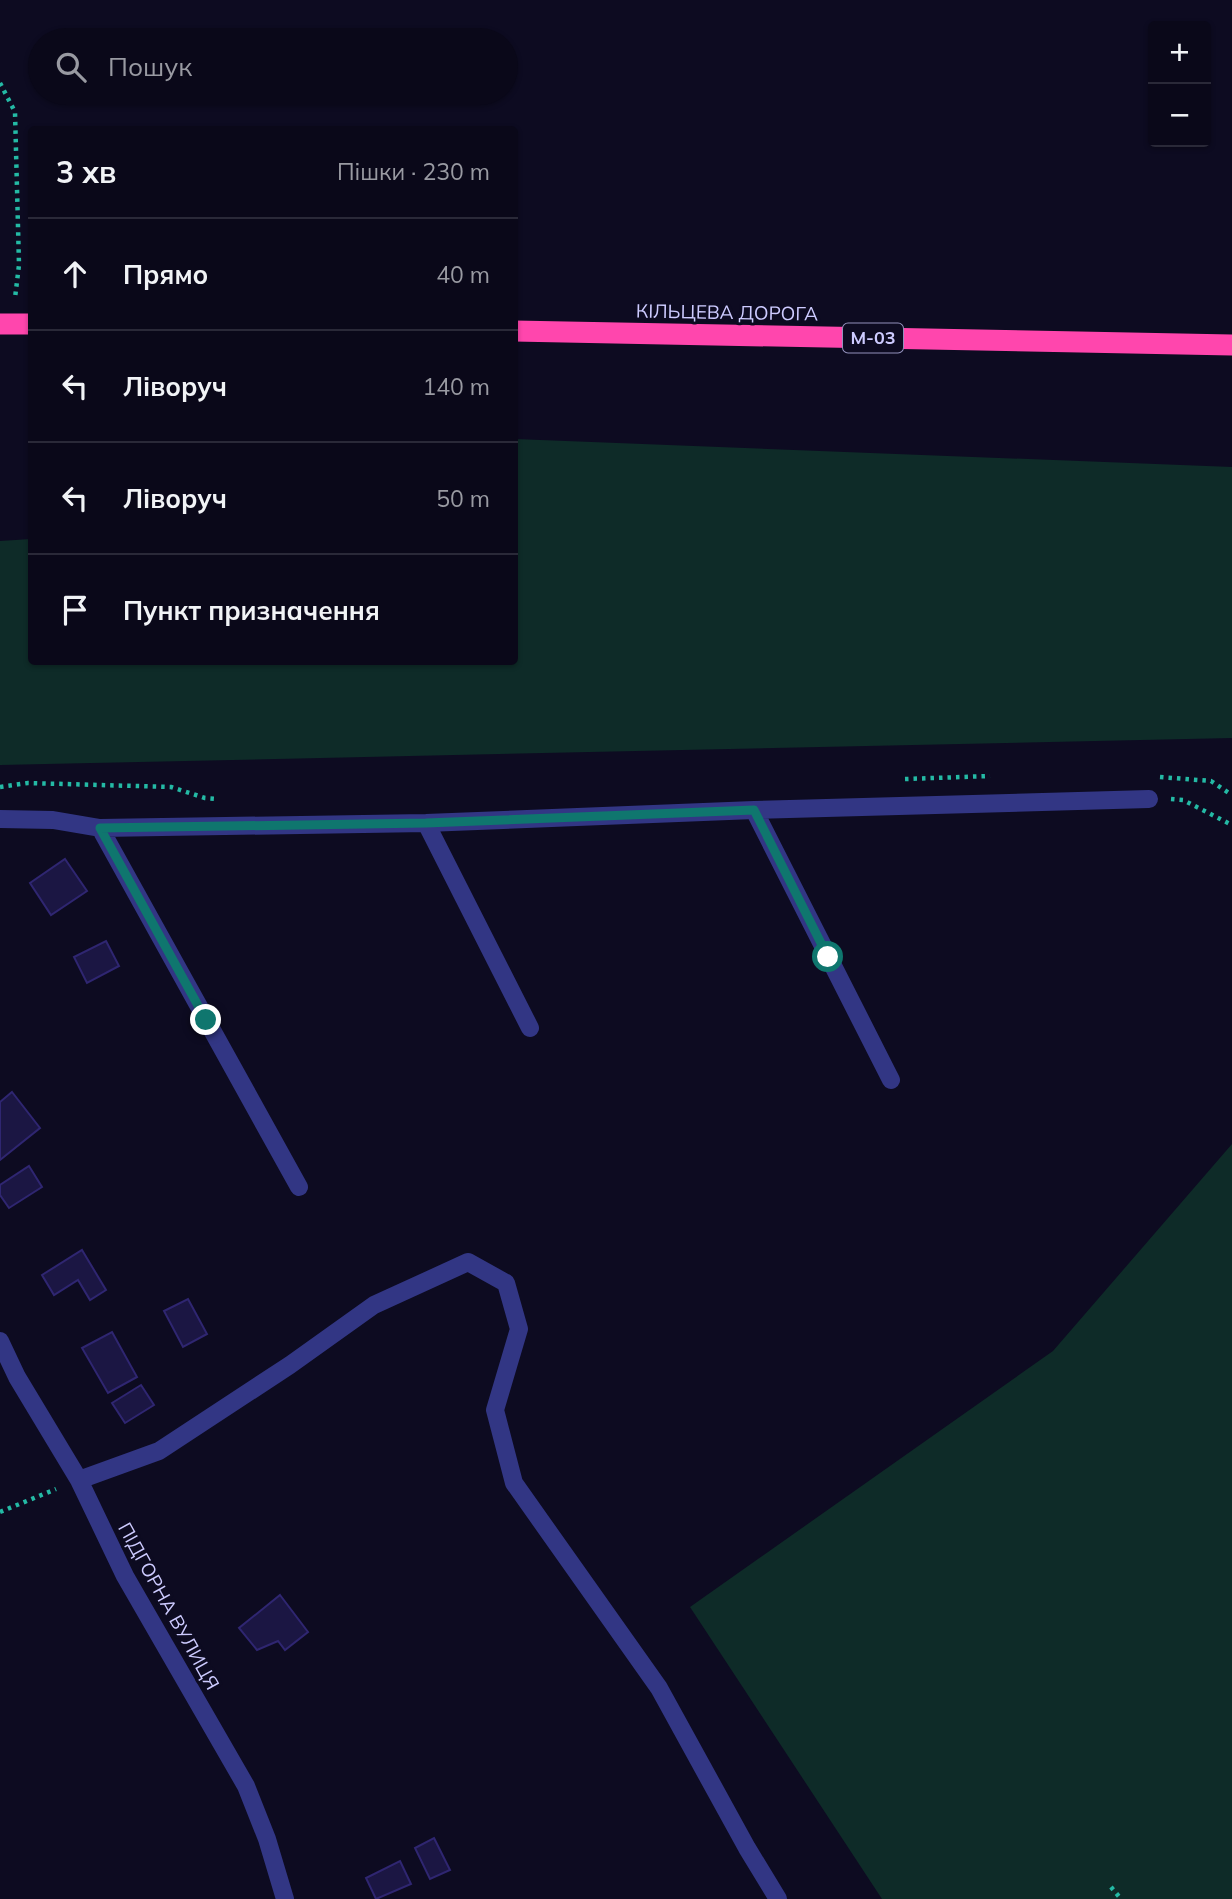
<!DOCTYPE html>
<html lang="uk">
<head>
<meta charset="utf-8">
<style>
	body { margin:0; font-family:Mulish,sans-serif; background:#181626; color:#f1f3f6 }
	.controls { position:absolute; right:21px; top:21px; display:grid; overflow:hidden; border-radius:7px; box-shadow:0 2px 5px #0004 }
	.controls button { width:63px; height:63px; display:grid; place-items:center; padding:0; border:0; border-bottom:2px solid #2a2938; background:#0a0819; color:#f1f3f6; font:35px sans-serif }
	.stop { position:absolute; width:21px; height:21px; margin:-16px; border:5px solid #0f766e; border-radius:50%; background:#fff }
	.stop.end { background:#0f766e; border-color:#fff; box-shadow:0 2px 7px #0008 }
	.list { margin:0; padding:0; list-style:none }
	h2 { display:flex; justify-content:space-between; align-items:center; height:91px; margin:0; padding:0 28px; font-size:30px }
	h2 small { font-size:23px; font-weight:400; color:#999aa2 }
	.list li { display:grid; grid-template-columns:46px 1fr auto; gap:21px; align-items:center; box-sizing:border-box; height:112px; padding:0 28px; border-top:2px solid #2a2938 }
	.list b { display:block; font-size:26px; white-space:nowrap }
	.list em { font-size:23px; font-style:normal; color:#999aa2 }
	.icon { flex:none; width:38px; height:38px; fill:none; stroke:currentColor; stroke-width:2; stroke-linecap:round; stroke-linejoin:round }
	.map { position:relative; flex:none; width:1232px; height:1899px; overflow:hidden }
	.search { position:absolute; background:#0a0819; box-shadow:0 2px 5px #0004; left:28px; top:28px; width:490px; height:77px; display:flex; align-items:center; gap:18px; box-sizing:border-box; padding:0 24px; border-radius:38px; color:#999aa2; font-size:26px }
	.panel { position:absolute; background:#0a0819; box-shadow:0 2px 5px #0004; left:28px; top:126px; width:490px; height:539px; border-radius:7px }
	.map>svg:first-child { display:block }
	.green { fill:#0e2b28 }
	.building { fill:#1b1643; stroke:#2f2671; stroke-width:2 }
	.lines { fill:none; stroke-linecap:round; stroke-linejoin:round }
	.path { stroke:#24baa5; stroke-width:4.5; stroke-dasharray:3.5 5; stroke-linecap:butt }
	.street { stroke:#323684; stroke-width:18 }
	.highway { stroke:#ff46ad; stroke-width:21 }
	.route { stroke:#0f766e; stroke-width:9 }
	.labels { text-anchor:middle; stroke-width:6; stroke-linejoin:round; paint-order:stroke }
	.shield { fill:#0d0b21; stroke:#9391bc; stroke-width:2 }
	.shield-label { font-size:18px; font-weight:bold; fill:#cdcbff }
	.street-label { font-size:19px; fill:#cdcbff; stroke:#0d0b21 }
</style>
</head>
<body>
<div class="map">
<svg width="1232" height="1899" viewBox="0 0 1232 1899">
	<rect width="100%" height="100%" fill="#0d0b21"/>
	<path class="green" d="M515 439 1232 467V738L0 765V541L31 539 32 662H514Z
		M1232 1144V1899H882L690 1607 1053 1351Z"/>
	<path class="building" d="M65 859 87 891 51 915 30 883Z
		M106 941 119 966 87 983 74 957Z
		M12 1092 40 1128 0 1160V1102Z
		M29 1166 42 1187 9 1208 0 1195V1185Z
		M82 1250 106 1290 90 1300 78 1280 54 1295 42 1275Z
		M188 1299 207 1334 183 1347 164 1311Z
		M112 1332 137 1377 108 1393 82 1348Z
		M141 1385 154 1405 125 1423 112 1403Z
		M280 1595 308 1632 285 1650 278 1641 257 1650 239 1628Z
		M434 1838 450 1870 430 1879 415 1848Z
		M400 1861 411 1884 376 1899 366 1878Z"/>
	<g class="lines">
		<path class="path" d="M0 83 15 112 19 265 15 298
			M1160 777 1211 781 1232 795
			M905 779 990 776
			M0 787 28 783 171 787 205 798 218 799
			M1171 799 1183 800 1232 825
			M0 1512 56 1489
			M1111 1887 1121 1899"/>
		<path class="street" d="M754 810 891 1080
			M0 819 53 820 100 828 426 823 754 810 1149 799
			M426 823 530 1028
			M100 828 299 1187
			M0 1341 17 1377 79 1480 125 1576 246 1786 267 1839 285 1899
			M79 1480 159 1451 290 1365 374 1305 468 1262 506 1283 519 1329 495 1410 514 1483 659 1688 747 1848 778 1899"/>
		<path class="highway" d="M0 324H32
			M514 331 1232 345"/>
	</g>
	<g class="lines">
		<path class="route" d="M206 1020 100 828 426 823 754 810 828 957"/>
	</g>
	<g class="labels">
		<rect class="shield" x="843" y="323.5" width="60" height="29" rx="5"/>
		<g class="shield-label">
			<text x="873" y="344">М-03</text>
		</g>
		<g class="street-label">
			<text transform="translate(727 312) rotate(1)" y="7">КІЛЬЦЕВА ДОРОГА</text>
			<text transform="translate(169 1606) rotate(61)" y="7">ПІДГОРНА ВУЛИЦЯ</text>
		</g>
	</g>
</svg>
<div class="controls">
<button>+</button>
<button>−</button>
</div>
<div class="stop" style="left:828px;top:957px"></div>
<div class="stop end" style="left:206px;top:1020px"></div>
<div class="search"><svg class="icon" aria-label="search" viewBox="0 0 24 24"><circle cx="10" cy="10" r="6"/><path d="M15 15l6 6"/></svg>Пошук</div>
<section class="panel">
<h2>3 хв<small>Пішки · 230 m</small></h2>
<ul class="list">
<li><svg class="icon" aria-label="ahead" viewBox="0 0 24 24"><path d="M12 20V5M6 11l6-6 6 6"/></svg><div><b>Прямо</b></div><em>40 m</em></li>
<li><svg class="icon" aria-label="left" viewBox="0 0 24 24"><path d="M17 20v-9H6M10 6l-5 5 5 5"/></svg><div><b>Ліворуч</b></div><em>140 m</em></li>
<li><svg class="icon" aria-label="left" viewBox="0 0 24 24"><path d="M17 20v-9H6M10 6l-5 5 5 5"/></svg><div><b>Ліворуч</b></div><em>50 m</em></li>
<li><svg class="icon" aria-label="arrive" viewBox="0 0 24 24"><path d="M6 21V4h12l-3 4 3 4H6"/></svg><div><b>Пункт призначення</b></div></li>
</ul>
</section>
</div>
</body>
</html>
